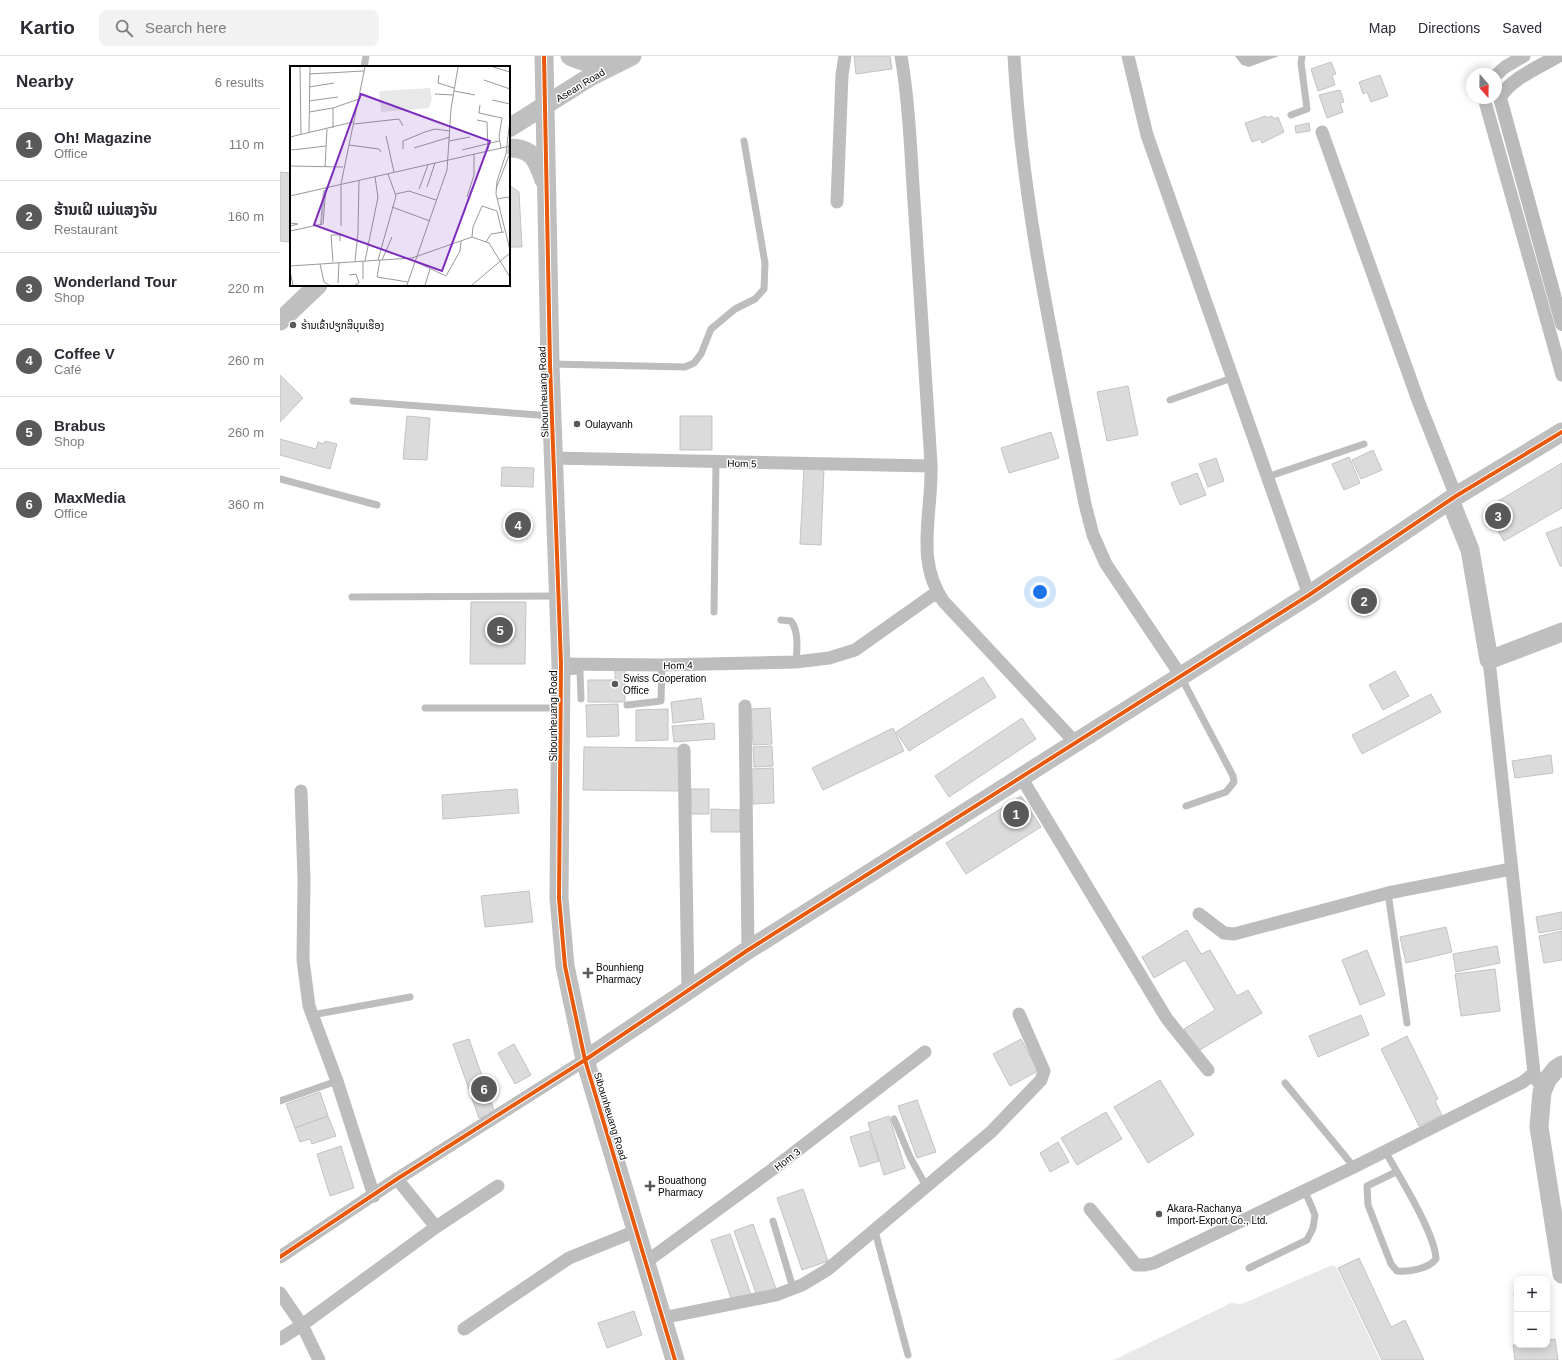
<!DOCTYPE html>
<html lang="en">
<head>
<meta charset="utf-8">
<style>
	body { margin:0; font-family:Arial,"Noto Sans Lao",sans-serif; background:#f2f2f3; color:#2b2b33 }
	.controls { position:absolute; right:12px; bottom:12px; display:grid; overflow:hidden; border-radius:8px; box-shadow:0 2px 10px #0003 }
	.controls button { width:36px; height:36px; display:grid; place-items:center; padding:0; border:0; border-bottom:1px solid #e1e1e2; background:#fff; color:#2b2b33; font:20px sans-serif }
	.compass { position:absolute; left:1186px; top:12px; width:36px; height:36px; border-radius:50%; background:#fff; box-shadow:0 2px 10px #0003; rotate:160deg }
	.you { position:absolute; left:760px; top:536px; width:14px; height:14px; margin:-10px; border:3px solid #fff; border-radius:50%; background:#1a73e8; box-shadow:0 0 0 6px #1a73e833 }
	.badge { display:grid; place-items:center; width:26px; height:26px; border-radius:50%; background:#595959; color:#fff; font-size:13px; font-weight:700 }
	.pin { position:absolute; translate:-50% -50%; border:2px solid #fff; box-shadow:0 1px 4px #0006 }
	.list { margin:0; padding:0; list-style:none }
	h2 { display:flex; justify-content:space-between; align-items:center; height:52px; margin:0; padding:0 16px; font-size:17px }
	h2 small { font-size:13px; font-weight:400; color:#7c7c81 }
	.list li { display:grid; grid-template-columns:26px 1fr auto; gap:12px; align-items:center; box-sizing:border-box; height:72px; padding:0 16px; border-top:1px solid #e1e1e2 }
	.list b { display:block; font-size:15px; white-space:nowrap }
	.list p { margin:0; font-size:13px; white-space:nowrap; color:#7c7c81 }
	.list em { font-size:13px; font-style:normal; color:#7c7c81 }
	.icon { flex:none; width:22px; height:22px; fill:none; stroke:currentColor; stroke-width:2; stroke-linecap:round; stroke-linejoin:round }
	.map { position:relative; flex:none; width:1282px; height:1304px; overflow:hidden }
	header { display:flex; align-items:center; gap:24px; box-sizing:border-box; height:56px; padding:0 20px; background:#fff; border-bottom:1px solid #e1e1e2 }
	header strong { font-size:19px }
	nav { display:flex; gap:22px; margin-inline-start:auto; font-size:14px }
	.search { width:280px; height:36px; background:#f2f2f3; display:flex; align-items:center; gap:10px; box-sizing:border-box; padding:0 14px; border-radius:8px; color:#7c7c81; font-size:15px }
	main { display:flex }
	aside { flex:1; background:#fff }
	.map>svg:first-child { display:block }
	.green { fill:#e8e8e8 }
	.water { fill:#bababa }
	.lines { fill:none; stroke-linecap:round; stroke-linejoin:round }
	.canal { stroke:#bababa; stroke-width:14 }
	.building { fill:#dbdbdb; stroke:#c3c3c3 }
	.lane { stroke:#bdbdbd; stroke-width:7 }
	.street { stroke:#bdbdbd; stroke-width:13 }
	.secondary { stroke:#bfbfbf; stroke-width:19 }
	.cycleway-casing { stroke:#fff; stroke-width:6 }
	.cycleway { stroke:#e8590c; stroke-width:4 }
	.poi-dot { fill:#595959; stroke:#fff; stroke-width:1.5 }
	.labels { text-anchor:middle; stroke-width:3; stroke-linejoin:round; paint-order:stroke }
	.street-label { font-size:10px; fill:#000; stroke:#fff }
	.poi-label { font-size:10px; fill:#000; stroke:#fff; text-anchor:start }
	.inset-river { fill:none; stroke:#bababa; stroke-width:2 }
	.inset-road { fill:none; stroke:#999; stroke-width:1 }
	.view { fill:#7b2cbf; fill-opacity:0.15; stroke:#7b2cbf; stroke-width:2 }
	.inset-edge { fill:none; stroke:#000; stroke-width:2 }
</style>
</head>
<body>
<header>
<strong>Kartio</strong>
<div class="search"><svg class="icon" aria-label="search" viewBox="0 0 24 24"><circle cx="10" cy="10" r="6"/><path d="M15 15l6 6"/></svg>Search here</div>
<nav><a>Map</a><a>Directions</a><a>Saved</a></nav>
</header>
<main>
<aside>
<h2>Nearby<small>6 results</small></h2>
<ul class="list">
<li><span class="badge">1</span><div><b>Oh! Magazine</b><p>Office</p></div><em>110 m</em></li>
<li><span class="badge">2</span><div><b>ຮ້ານເຝີ ແມ່ແສງຈັນ</b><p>Restaurant</p></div><em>160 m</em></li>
<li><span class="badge">3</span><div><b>Wonderland Tour</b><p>Shop</p></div><em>220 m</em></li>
<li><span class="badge">4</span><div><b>Coffee V</b><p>Café</p></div><em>260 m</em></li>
<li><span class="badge">5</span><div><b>Brabus</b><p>Shop</p></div><em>260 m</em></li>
<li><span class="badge">6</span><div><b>MaxMedia</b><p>Office</p></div><em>360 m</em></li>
</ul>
</aside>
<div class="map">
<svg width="1282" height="1304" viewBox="0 0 1282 1304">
	<rect width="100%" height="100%" fill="#fff"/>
	<path class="green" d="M1052 1209 1056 1211 1100 1304H834L951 1247 962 1248Z"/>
	<path class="water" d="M955 0H999L969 11 962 9Z"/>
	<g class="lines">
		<path class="canal" d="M1278 0C1261 10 1228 24 1220 42L1282 268"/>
	</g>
	<path class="building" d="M574 0H610L612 13 576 18Z
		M1051 6 1056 18 1052 19 1055 29 1038 35 1031 13Z
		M1100 19 1108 40 1091 46 1087 36 1083 38 1079 26Z
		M1060 34 1064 46 1060 47 1063 56 1047 62 1039 39Z
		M986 60 987 62 992 60 994 63 998 61 1004 76 982 87 981 83 972 86 965 67Z
		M1029 67 1030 75 1016 77 1015 70Z
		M0 116 11 117V170L9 186 0 185Z
		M229 129 239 136 242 191H229Z
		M0 319 23 342 0 366Z
		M848 330 858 379 827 385 817 336Z
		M127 360 150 362 147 404 123 403Z
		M400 360H432V394H400Z
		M771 376 779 402 729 417 721 392Z
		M0 383 36 393 38 386 44 388 45 385 57 388 50 413 0 399Z
		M1093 394 1102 414 1081 423 1072 404Z
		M1069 401 1080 427 1064 434 1052 408Z
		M936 402 944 425 928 431 919 408Z
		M1282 407V452L1224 485 1205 453Z
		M222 411 254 412 253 431 221 430Z
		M524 412H544L541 489 520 488Z
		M917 417 926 439 900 449 891 427Z
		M1282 471V510H1280L1266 477Z
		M191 546H246L245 608H190Z
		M335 614H345V646H308V624H335Z
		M1115 615 1129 640 1103 654 1089 629Z
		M703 621 716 641 629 695 616 676Z
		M1151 638 1161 656 1082 698 1072 679Z
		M421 642 424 663 393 667 391 646Z
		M338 648 339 680 307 681 306 649Z
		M490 652 492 688 473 689 471 653Z
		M388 653V684L356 685V654Z
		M742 662 756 683 669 741 655 720Z
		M434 667 435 683 394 686 392 670Z
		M613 672 624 695 543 734 532 712Z
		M492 690 493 710 474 711 473 691Z
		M304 691 400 692 399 735 303 734Z
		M1271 699 1273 717 1235 722 1232 705Z
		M493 712 494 747 473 748 471 713Z
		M237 733 239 757 163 763 162 739Z
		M411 733H429V758H411Z
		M741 740 761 771 686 818 666 787Z
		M431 753 460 754V776H431Z
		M249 835 253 866 205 871 201 840Z
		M1282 856V873L1259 877 1256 861Z
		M1166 871 1172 896 1126 907 1120 881Z
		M907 874 921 898 930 894 957 940 968 934 982 957 918 995 904 973 935 954 905 904 874 922 862 901Z
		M1282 875V904L1264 907 1259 880Z
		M1217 890 1220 907 1176 916 1173 898Z
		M1087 894 1105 939 1080 949 1062 904Z
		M1215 913 1220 955 1181 960 1175 918Z
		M1081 959 1089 979 1038 1001 1029 980Z
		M1127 980 1158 1043 1155 1045 1162 1059 1139 1070 1101 993Z
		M189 983 215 1057 199 1062 173 988Z
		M741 983 758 1015 730 1030 713 998Z
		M234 988 251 1019 235 1028 218 997Z
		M880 1024 914 1079 868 1107 834 1051Z
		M40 1036 48 1060 15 1072 6 1048Z
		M637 1044 656 1096 637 1102 618 1050Z
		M826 1056 842 1083 797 1109 781 1082Z
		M48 1060 56 1080 32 1088 30 1083 20 1086 15 1072Z
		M609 1060 625 1112 604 1119 588 1067Z
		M589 1075 599 1105 580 1111 570 1081Z
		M778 1086 789 1106 770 1116 760 1097Z
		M61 1090 74 1132 50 1140 37 1098Z
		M523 1133 548 1205 522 1214 497 1142Z
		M473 1168 496 1233 477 1240 454 1175Z
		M450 1178 471 1239 452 1245 431 1184Z
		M1079 1202 1111 1271 1125 1264 1144 1304H1102L1058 1212Z
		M1237 1237V1257L1234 1238Z
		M354 1255 362 1279 327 1292 318 1267Z
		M1275 1283 1278 1304H1235L1233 1289H1267V1284Z"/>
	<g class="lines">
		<path class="lane" d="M84 11 86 0
			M1011 59 1027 53 1021 7 1022 0
			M271 308 405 311 414 307 421 298 431 273 455 253 475 243 484 233 485 207 464 85
			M890 344 952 322
			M73 345 272 360
			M987 421 1084 388
			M0 423 97 449
			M72 541 278 540
			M434 556 436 406
			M501 564 511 565C519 575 517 594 516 606
			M283 616 300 615 301 643
			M901 621 953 720 954 726 946 736 906 750
			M347 649 381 645 382 609
			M145 652H280
			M1108 837 1127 967
			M32 959 130 941
			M1005 1027 1074 1111
			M0 1045 57 1025
			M614 1063 630 1101 646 1130
			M1105 1095C1119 1120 1155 1177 1156 1203 1148 1213 1129 1216 1117 1215L1111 1208 1088 1149 1087 1130 1116 1116
			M493 1165 513 1232
			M595 1175 628 1299
			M969 1212 1027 1184 1033 1172 1035 1159 1025 1135"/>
		<path class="street" d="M621 0C630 52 631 107 635 160 640 242 646 325 651 408 653 455 634 504 664 546L795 686
			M734 0C742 151 776 300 805 448L813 479 826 508 901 620
			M848 0 867 79 1029 539
			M1216 19 1225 11 1244 0
			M1204 42 1282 319
			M1042 76 1139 347 1176 440
			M557 146 562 19 565 0
			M273 402 651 410
			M1209 604 1254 1017 1257 1025
			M281 608 382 609 516 606 549 602 575 594 657 536
			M465 650 468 894
			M404 694 408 934
			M741 721 887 963 928 1014
			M21 735 24 823 23 904 29 950 57 1025 94 1140
			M919 858 944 877 954 878 1108 837 1231 813
			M117 1123 156 1171
			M810 1153 856 1209H865L874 1207 1074 1111 1243 1026 1254 1017
			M0 1201 117 1123 305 1004
			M366 1206 493 1113 645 996
			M0 1237 22 1269 39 1304
			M382 1262 496 1239 522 1229 547 1214 711 1076 761 1024 764 1015 739 958
			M184 1273 289 1202 356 1175
			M0 1283 22 1269 156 1171 218 1130"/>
		<path class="secondary" d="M264 0 270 308 281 608 279 842 285 910 305 1004 395 1304
			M290 0C304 8 320 7 335 3
			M229 72 310 21 352 0
			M229 92C253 92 257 104 264 124
			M0 265 38 229
			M1170 444 1190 494 1209 604 1282 576
			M305 1004 468 894 1029 539 1176 440 1282 376
			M1282 1009 1276 1013 1267 1024 1262 1036 1259 1071 1282 1218"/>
		<defs>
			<path id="cycleway" d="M264 0 270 308 281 608 279 842 285 910 305 1004 395 1304
				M0 1201 117 1123 305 1004 468 894 1029 539 1176 440 1282 376"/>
		</defs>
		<use href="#cycleway" class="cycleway-casing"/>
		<use href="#cycleway" class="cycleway"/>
	</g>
	<g class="poi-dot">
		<circle cx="13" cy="269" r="4"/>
		<circle cx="297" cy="368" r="4"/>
		<circle cx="335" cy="628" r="4"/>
		<path d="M306 911h4v4h4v4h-4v4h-4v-4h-4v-4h4z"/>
		<path d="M368 1124h4v4h4v4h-4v4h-4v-4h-4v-4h4z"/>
		<circle cx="879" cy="1158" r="4"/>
	</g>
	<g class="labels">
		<g class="street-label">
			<text transform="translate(300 29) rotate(-31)" y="4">Asean Road</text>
			<text transform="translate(263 336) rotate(-92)" y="4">Sibounheuang Road</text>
			<text transform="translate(462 407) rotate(1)" y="4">Hom 5</text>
			<text transform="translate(398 609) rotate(-1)" y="4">Hom 4</text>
			<text transform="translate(273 660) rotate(-90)" y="4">Sibounheuang Road</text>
			<text transform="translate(331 1060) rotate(73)" y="4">Sibounheuang Road</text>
			<text transform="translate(507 1103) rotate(-38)" y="4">Hom 3</text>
		</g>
		<g class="poi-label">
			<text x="21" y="273">ຮ້ານເຂົ້າປຽກສີບຸນເຮືອງ</text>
			<text x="305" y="372">Oulayvanh</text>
			<text x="343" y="626">Swiss Cooperation<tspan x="343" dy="12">Office</tspan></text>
			<text x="316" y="915">Bounhieng<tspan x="316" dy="12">Pharmacy</tspan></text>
			<text x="378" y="1128">Bouathong<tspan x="378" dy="12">Pharmacy</tspan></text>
			<text x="887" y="1156">Akara-Rachanya<tspan x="887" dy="12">Import-Export Co., Ltd.</tspan></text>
		</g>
	</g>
	<g transform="translate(10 10)">
		<rect width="220" height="220" fill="#fff"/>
		<path d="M140 22 142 33 139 42 91 46 89 26 91 25Z" fill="#e8e8e8"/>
		<path class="inset-river" d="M218 88 220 75M31 158 34 124"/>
		<path class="inset-road" d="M10 1 11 68M203 1 220 6M19 8 74 5M149 9 148 17 164 22M194 14 220 23M19 21 44 17M164 25 185 29M145 28 163 29M202 34 220 38M19 35 48 31M190 39 189 47 212 52 209 71 211 82M43 42V62M19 46 43 42 69 33M220 53 216 88 207 115 206 128 220 184M187 54 197 56 198 85M64 58 109 53 113 60M19 66 20 1M96 70 104 106M0 71 63 56M159 75 180 71M59 79 89 83 91 86M0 82 2 84 36 80M124 82 160 71M113 83V75L135 66 145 63 160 65M172 84 209 75M0 100 53 101M35 101 37 63M51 118 75 1M51 119V160M137 121 145 97M129 123 138 99M206 123 220 87M106 128 119 125 146 134M0 130 220 80M177 131 184 109V88M207 133 218 131 220 134M102 141 140 155M0 157 8 158 0 160M0 165 33 158 36 121M182 171 183 161 192 140 207 145 212 166M196 176 201 168 214 166M88 194 106 130 98 108M90 194 87 211 118 216M92 194 102 171M65 195 68 166 69 114M73 195V213M75 195 88 131 85 111M43 196 41 169H50V175M126 196 156 210 170 185 171 175M30 198 34 216 39 219M0 200 122 192 182 171 199 177 220 211M0 205 3 219M59 209 66 208 69 217 65 219M48 217 49 196M117 219 157 104 161 43 168 1M135 219 140 203M182 219 220 187"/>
		<path class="view" d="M71 28 200 75 152 205 24 159Z"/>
		<rect width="220" height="220" class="inset-edge"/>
	</g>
</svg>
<div class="controls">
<button>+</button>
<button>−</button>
</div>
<svg class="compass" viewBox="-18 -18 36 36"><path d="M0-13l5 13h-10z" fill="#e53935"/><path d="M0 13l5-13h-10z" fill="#7c7c81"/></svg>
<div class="you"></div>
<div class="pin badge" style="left:736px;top:758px">1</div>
<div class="pin badge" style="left:1084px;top:545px">2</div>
<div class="pin badge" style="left:1218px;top:460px">3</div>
<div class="pin badge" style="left:238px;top:469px">4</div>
<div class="pin badge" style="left:220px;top:574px">5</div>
<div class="pin badge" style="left:204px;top:1033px">6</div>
</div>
</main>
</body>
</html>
